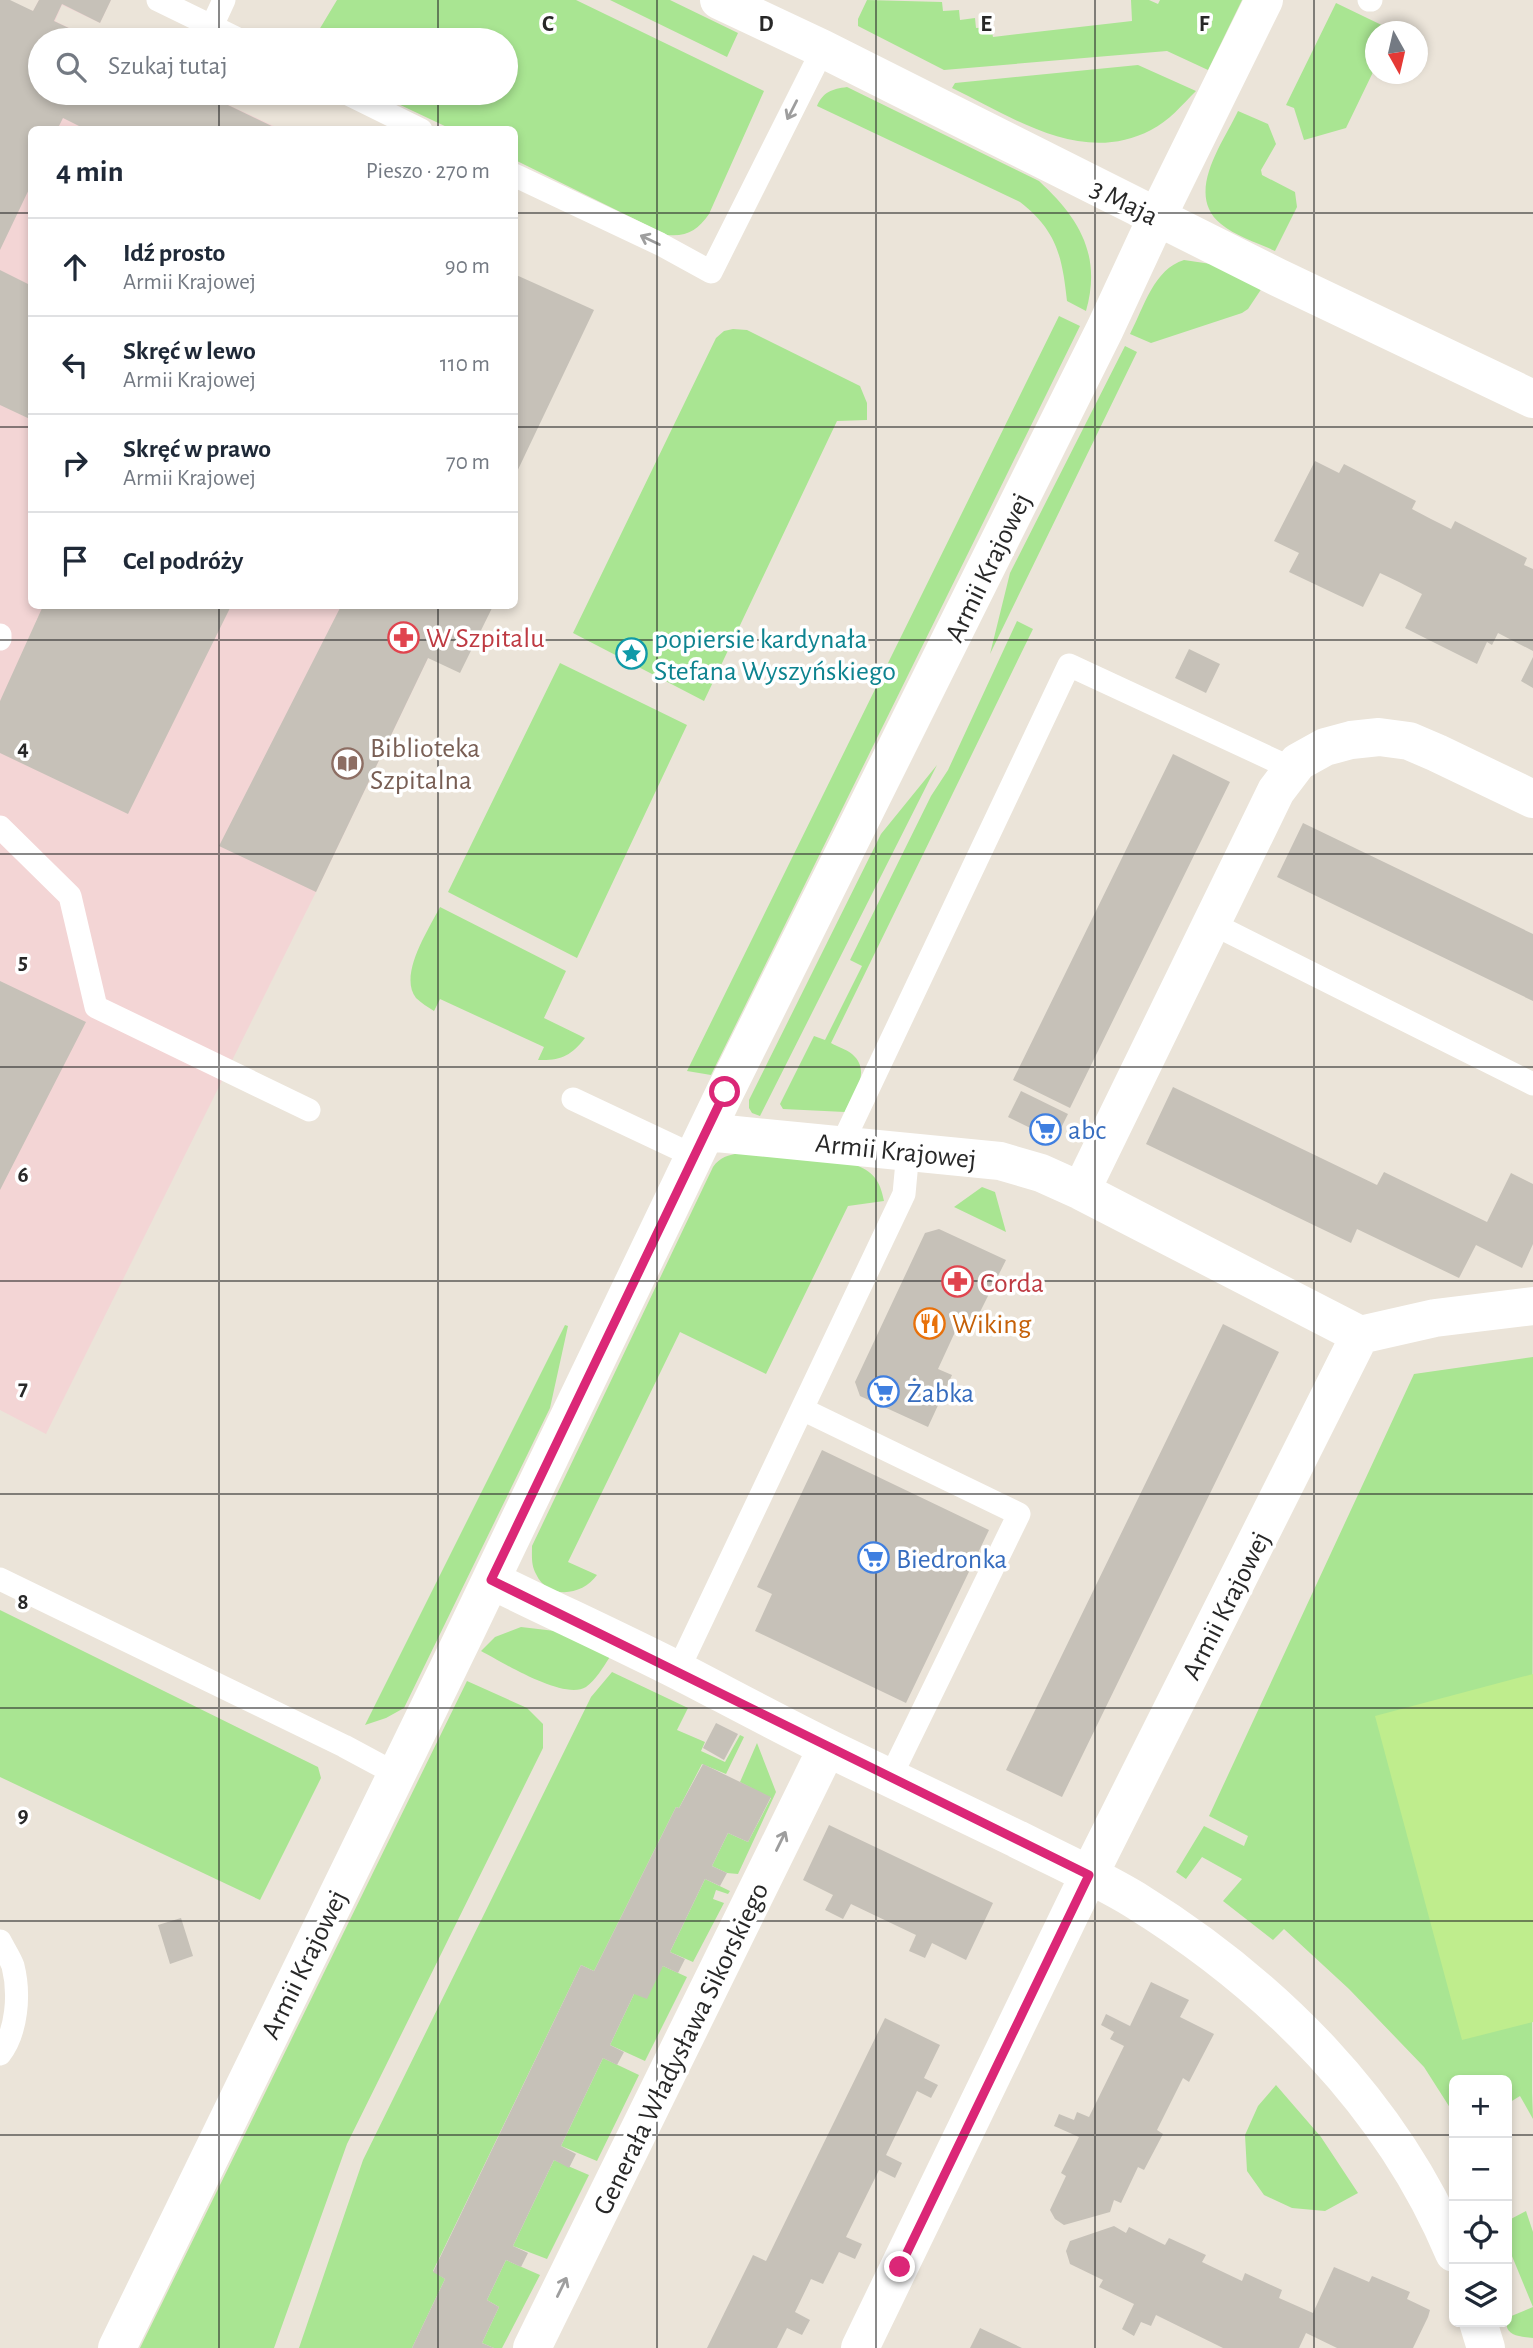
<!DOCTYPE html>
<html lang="pl">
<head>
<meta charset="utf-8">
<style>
	body { margin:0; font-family:"Alegreya Sans",sans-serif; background:#f2f2f3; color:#1f2937 }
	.controls { position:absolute; right:21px; bottom:21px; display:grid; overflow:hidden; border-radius:10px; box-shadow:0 4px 10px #0003 }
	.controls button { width:63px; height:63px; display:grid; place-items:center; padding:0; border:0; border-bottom:2px solid #e0e1e3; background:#fff; color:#1f2937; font:35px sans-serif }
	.compass { position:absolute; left:1365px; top:21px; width:63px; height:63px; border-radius:50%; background:#fff; box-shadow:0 4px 10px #0003; rotate:172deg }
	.stop { position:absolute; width:21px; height:21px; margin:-16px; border:5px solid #db2777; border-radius:50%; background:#fff }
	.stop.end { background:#db2777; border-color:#fff; box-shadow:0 2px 7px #0008 }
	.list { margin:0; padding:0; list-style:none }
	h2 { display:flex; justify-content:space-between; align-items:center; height:91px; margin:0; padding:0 28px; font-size:30px }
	h2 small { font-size:23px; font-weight:400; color:#747a83 }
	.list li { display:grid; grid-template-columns:46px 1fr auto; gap:21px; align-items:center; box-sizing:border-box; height:98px; padding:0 28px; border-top:2px solid #e0e1e3 }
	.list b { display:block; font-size:26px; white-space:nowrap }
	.list p { margin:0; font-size:23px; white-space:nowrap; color:#747a83 }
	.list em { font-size:23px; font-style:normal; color:#747a83 }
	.icon { flex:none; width:38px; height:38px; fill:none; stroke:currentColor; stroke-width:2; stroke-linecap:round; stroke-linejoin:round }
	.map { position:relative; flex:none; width:1533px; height:2348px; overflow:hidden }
	.search { position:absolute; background:#fff; box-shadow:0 4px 10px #0003; left:28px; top:28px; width:490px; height:77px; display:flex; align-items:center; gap:18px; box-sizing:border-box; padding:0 24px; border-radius:38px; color:#747a83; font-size:26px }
	.panel { position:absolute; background:#fff; box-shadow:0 4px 10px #0003; left:28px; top:126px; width:490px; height:483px; border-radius:10px }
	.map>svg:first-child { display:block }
	.medical { fill:#f3d5d5 }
	.green { fill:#a9e592 }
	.pitch { fill:#bfed8d }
	.building { fill:#c6c1b8 }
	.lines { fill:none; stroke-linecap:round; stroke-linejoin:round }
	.lane { stroke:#fff; stroke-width:23 }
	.street { stroke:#fff; stroke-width:38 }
	.oneway { stroke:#9e9e9e }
	.route { stroke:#db2777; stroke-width:9 }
	.grid { fill:none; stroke:#282828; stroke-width:2; stroke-opacity:0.55 }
	.labels { text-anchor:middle; stroke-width:7; stroke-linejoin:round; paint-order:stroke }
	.street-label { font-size:28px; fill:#282828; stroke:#fff }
	.health-label { font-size:28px; fill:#be3a42; stroke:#fff; text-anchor:start }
	.culture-label { font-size:28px; fill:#0d838f; stroke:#fff; text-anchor:start }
	.education-label { font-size:28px; fill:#785e54; stroke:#fff; text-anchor:start }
	.shop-label { font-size:28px; fill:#366cbe; stroke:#fff; text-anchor:start }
	.food-label { font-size:28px; fill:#c56008; stroke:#fff; text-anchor:start }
	.grid-label { font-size:23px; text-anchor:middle; font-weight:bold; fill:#282828; stroke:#fff; stroke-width:7; stroke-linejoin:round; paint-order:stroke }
</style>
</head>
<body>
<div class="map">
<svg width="1533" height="2348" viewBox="0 0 1533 2348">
	<rect width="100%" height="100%" fill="#ebe4d9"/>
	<path class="medical" d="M0 0 33 11 39 0H111L100 23 62 5 55 21 94 40H40V93H203L280 129 32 130V606H453L316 892 46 1434 0 1410Z"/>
	<path class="green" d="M337 0H576L764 91 709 214C698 230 687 237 667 235L515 160 514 130 451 129 375 93H506V40H313Z
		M610 0H670L738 33 727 57Z
		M867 0 942 2 943 11 959 10 960 20 975 18 976 28 991 27 993 37 1132 21 1131 0H1149L1158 4 1160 0H1242L1208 70 1167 51 944 70 858 26V19Z
		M1336 3 1394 31 1376 32 1375 68 1346 128 1304 140 1294 108 1286 105Z
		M1138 65 1196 91C1182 105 1169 121 1151 130 1082 166 1014 118 952 88L955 83Z
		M847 87 1039 181C1079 218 1102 255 1086 311L1067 301C1062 256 1057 231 1020 202L817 106C823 92 832 89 847 87Z
		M1238 111 1268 124 1276 144 1261 170 1262 175 1295 192 1297 207 1275 251C1258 243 1235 236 1221 224 1184 194 1223 143 1238 111Z
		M1184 260 1211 264 1262 288 1248 309 1242 313 1151 343 1130 334C1144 307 1154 269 1184 260Z
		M1059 316 1080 326 711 1075 687 1071Z
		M733 329 747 330 860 386 867 403V420L837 421 704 701 573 633 716 338 724 331Z
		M1125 346 1137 352 990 654 1010 573Z
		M1017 621 1033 629 831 1043C838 1047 846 1049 852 1054 872 1071 854 1094 845 1112L783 1109 780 1104 814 1036 825 1040 862 966 850 960 931 796 948 770Z
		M560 663 687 725 577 958 448 892Z
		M937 765 760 1116 752 1113 749 1108V1100L881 834Z
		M440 907 566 971 544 1018 585 1038C571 1056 560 1061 538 1060L544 1047 440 999 434 1011C428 1007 421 1003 416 998 398 975 429 929 440 907Z
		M740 1153 853 1164C873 1171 880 1180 884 1201L848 1206 766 1374 680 1332 568 1562 597 1575C582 1596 548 1600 536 1574 531 1565 532 1556 532 1546L713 1167C720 1157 728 1155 740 1153Z
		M982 1187 995 1192 1006 1232 954 1207Z
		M565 1325 568 1326 550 1408 404 1708 386 1718 365 1725Z
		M1533 1357 1532 2093 1533 2119 1520 2096 1507 2104V2080H1454V2114L1424 2067 1349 1989 1284 1929 1273 1940 1223 1901 1242 1879 1202 1857 1186 1879 1176 1872 1204 1826 1244 1846 1248 1836 1209 1816 1414 1374Z
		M0 1610 318 1767 321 1778 260 1900 0 1777Z
		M521 1627 555 1631 610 1657C603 1667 596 1680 586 1687 564 1701 502 1662 481 1651L495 1637Z
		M612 1672 688 1708 677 1730 705 1742 701 1751 725 1762 740 1735 744 1737 726 1774 702 1764 679 1808 676 1807 594 1971 581 1965 433 2271 445 2279 412 2348H299L363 2160 591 1697Z
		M467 1681 527 1708 543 1724V1748L347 2144 274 2348H140Z
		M757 1743 776 1792 738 1874 727 1873 712 1866 728 1833 748 1842 771 1798 740 1782Z
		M705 1879 730 1891 728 1894 716 1890 713 1899 724 1903 693 1962 670 1952Z
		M663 1966 687 1977 645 2061 610 2045 634 1994Z
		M603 2058 639 2075 597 2161 561 2146Z
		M1276 2085 1321 2137 1358 2193 1325 2211 1292 2208 1264 2195 1247 2171 1245 2135 1258 2106Z
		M554 2160 589 2175 547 2259 513 2246Z
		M1526 2211 1533 2232V2338C1520 2337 1500 2335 1509 2317L1533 2307 1507 2244V2221Z
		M506 2260 540 2275 502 2348H494L482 2343 499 2307 487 2300Z"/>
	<path class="pitch" d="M1533 1674V2022L1462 2040 1375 1716Z"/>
	<path class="building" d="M0 0H10L33 11 39 0H111L100 23 62 4 54 21 94 40H40V93H203L280 130H87L63 118 57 130H32V183L0 250Z
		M0 270 32 286V420L0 405Z
		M514 274 594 310 514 478Z
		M1315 461 1339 473 1344 464 1416 501 1412 509 1431 519 1451 529 1455 521 1527 558 1524 565 1533 569V651L1498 633 1492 645 1487 642 1477 664 1405 628 1422 594 1399 582 1380 573 1363 607 1289 572 1299 553 1274 541Z
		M43 606H231L128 814 0 753V701Z
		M341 606H493L460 673 428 658 316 892 219 846Z
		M1189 649 1220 664 1206 693 1175 678Z
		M1533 657V688L1521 681Z
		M1173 754 1230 782 1070 1108 1013 1080Z
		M1303 823 1533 934V1001L1277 877Z
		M0 981 86 1022 0 1190Z
		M1173 1087 1377 1185 1384 1172 1487 1222 1511 1173 1533 1184V1244L1522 1268 1476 1245 1459 1278 1357 1229 1351 1243 1146 1144Z
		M1021 1091 1068 1114 1055 1140 1008 1117Z
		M939 1229 1006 1260 974 1324 961 1319 938 1369 952 1375 928 1427 860 1396 855 1382 925 1233Z
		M1223 1324 1279 1352 1062 1797 1006 1770Z
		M822 1450 989 1530 906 1703 755 1631 772 1594 757 1587Z
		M716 1723 738 1734 724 1760 703 1748Z
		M703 1764 771 1797 748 1842 728 1833 712 1866 727 1873 720 1886 705 1879 670 1952 685 1959 678 1973 663 1966 647 1999 634 1994 610 2045 624 2052 617 2065 603 2058 561 2146 576 2154 569 2168 554 2160 513 2246 528 2253 521 2267 506 2260 487 2300 499 2307 482 2343 494 2348H412L445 2279 433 2272 581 1965 594 1971 676 1807 679 1808Z
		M829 1825 993 1903 966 1960 932 1943 925 1958 909 1951 916 1935 851 1904 843 1919 825 1910 833 1895 803 1880Z
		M181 1918 193 1956 170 1964 158 1925Z
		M1151 1982 1189 2000 1180 2017 1214 2034 1189 2082 1183 2078 1157 2130 1163 2134 1144 2170 1138 2167 1121 2203 1114 2200 1110 2212 1064 2225 1055 2219 1050 2210 1066 2176 1061 2173 1079 2137 1054 2126 1059 2114 1074 2120 1077 2112 1089 2117 1124 2046 1110 2039 1114 2032 1101 2025 1106 2014 1130 2026Z
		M885 2018 940 2045 924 2078 938 2085 931 2098 917 2091 886 2155 902 2163 895 2178 879 2170 846 2237 862 2244 855 2259 839 2252 823 2284 811 2279 795 2312 810 2320 802 2335 787 2328 777 2348H707L753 2255 766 2261Z
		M1114 2226 1126 2233 1129 2227 1165 2245 1169 2238 1206 2255 1202 2262 1242 2281 1245 2273 1282 2290 1279 2298 1313 2313 1334 2267 1369 2282 1372 2276 1410 2292 1407 2299 1430 2310 1428 2317 1413 2348H1337L1306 2333 1299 2348H1223L1156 2315 1151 2326 1141 2322 1134 2336 1122 2329 1134 2304 1099 2287 1103 2280 1070 2264 1066 2251 1070 2241Z
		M980 2328 1022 2348H970Z"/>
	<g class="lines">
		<path class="lane" d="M158 0 240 40
			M1369 0H1371
			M206 39 224 0
			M346 93 421 130
			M514 175 660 244 711 272 823 49
			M0 635V639
			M0 827 70 896 96 1007 309 1110
			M1211 923 1533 1084
			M573 1099 694 1156
			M842 1144 1069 665 1293 769
			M802 1409 1019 1514 890 1778
			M0 1579 344 1746 396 1774
			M678 1670 904 1194 908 1151
			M0 1941C4 1949 10 1958 13 1966 20 1994 17 2032 0 2054"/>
		<path class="street" d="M719 0 823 49 1277 277 1533 399
			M706 1132 1000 1161 1041 1173 1081 1191 1360 1335 1435 1318 1533 1306
			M1081 1191 1276 791 1298 762 1325 747 1351 740 1379 737 1409 741 1437 753 1533 799
			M491 1580C554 1611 618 1640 681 1672 731 1698 781 1725 832 1750 893 1779 955 1809 1017 1839 1056 1859 1097 1877 1135 1900 1272 1985 1391 2103 1454 2253
			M1478 2322 1486 2348
			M117 2348 461 1642 725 1092 1105 329 1157 217 1264 0
			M532 2348 827 1748
			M860 2348 1089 1875 1360 1335"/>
	</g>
	<defs><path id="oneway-shaft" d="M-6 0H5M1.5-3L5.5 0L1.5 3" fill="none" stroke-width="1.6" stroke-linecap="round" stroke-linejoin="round" transform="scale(1.75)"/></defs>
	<g class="oneway">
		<use href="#oneway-shaft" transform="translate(792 110) rotate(117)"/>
		<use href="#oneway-shaft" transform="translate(650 240) rotate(-154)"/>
		<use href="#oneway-shaft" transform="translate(781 1841) rotate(-64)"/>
		<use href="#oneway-shaft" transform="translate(562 2287) rotate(-64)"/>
	</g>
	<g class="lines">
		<path class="route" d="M725 1092 491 1580 1089 1875 900 2267"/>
	</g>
	<path class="grid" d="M219 0V40M438 0V40M657 0V2348M876 0V2348M1095 0V2348M1314 0V2348M219 93V130M438 93V130M0 213H32M514 213H1533M0 427H32M514 427H1533M219 606V2348M438 606V2348M0 640H1533M0 854H1533M0 1067H1533M0 1281H1533M0 1494H1533M0 1708H1533M0 1921H1533M0 2135H1454M1507 2135H1533"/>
	<defs>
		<symbol id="pharmacy-ring" viewBox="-11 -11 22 22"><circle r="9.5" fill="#fff" stroke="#e0444e" stroke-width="1.5"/><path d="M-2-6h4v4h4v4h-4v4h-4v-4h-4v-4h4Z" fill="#e0444e"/></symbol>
		<symbol id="sight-ring" viewBox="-11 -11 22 22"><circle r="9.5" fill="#fff" stroke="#0f9aa8" stroke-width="1.5"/><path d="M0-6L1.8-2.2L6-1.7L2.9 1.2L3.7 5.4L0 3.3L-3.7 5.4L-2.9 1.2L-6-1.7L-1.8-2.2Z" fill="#0f9aa8"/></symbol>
		<symbol id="library-ring" viewBox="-11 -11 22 22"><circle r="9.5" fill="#fff" stroke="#8d6e63" stroke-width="1.5"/><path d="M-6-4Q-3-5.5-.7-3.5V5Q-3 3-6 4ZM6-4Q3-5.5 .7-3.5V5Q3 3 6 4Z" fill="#8d6e63"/></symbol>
		<symbol id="supermarket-ring" viewBox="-11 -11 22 22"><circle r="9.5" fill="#fff" stroke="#3f7fe0" stroke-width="1.5"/><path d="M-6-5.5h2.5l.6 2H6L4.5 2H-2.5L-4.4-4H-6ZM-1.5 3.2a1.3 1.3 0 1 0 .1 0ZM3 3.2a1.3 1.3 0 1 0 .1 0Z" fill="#3f7fe0"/></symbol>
		<symbol id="restaurant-ring" viewBox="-11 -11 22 22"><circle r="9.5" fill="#fff" stroke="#e8710a" stroke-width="1.5"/><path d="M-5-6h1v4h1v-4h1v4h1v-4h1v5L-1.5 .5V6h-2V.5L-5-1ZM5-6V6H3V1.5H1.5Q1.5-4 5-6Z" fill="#e8710a"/></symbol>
	</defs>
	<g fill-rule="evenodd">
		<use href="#pharmacy-ring" x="386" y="620" width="35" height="35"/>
		<use href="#sight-ring" x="614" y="636" width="35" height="35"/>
		<use href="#library-ring" x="330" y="746" width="35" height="35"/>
		<use href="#supermarket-ring" x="1028" y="1112" width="35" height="35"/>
		<use href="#pharmacy-ring" x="940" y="1264" width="35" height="35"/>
		<use href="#restaurant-ring" x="912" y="1306" width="35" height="35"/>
		<use href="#supermarket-ring" x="866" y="1374" width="35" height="35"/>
		<use href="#supermarket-ring" x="856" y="1540" width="35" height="35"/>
	</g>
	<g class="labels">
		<g class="street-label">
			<text transform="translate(1125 201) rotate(27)" y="10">3 Maja</text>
			<text transform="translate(987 567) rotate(-64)" y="10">Armii Krajowej</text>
			<text transform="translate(896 1150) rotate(6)" y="10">Armii Krajowej</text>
			<text transform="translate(1225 1605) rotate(-63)" y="10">Armii Krajowej</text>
			<text transform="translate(303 1964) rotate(-64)" y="10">Armii Krajowej</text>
			<text transform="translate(680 2048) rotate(-64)" y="10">Generała Władysława Sikorskiego</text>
		</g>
		<g class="health-label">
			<text x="426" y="647">W Szpitalu</text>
			<text x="980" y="1292">Corda</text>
		</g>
		<g class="culture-label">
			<text x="654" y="648">popiersie kardynała<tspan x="654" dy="32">Stefana Wyszyńskiego</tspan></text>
		</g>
		<g class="education-label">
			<text x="370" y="757">Biblioteka<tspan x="370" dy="32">Szpitalna</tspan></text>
		</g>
		<g class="shop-label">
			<text x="1068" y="1139">abc</text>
			<text x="907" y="1402">Żabka</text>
			<text x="896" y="1568">Biedronka</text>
		</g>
		<g class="food-label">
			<text x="952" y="1333">Wiking</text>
		</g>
	</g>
	<g class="grid-label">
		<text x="548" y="31">C</text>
		<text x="766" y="31">D</text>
		<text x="986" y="31">E</text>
		<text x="1204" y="31">F</text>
		<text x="23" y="755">4</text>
		<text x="23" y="969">5</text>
		<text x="23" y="1182">6</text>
		<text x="23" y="1395">7</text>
		<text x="23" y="1609">8</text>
		<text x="23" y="1822">9</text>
	</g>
</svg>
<div class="controls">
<button>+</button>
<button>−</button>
<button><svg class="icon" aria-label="locate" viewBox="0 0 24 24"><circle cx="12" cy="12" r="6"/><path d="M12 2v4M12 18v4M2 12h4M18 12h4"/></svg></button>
<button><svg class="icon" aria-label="layers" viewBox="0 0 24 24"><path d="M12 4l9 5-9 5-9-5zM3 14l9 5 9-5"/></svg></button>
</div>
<svg class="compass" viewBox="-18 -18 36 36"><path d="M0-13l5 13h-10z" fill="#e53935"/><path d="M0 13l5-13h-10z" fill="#747a83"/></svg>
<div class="stop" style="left:725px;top:1092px"></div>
<div class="stop end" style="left:900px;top:2267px"></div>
<div class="search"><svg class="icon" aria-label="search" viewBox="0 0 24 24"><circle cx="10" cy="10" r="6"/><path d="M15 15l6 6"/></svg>Szukaj tutaj</div>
<section class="panel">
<h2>4 min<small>Pieszo · 270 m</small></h2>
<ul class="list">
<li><svg class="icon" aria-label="ahead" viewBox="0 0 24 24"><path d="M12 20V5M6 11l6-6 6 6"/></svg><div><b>Idź prosto</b><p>Armii Krajowej</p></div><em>90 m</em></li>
<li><svg class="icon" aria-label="left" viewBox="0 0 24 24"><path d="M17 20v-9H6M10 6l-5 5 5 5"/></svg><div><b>Skręć w lewo</b><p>Armii Krajowej</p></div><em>110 m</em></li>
<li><svg class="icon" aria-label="right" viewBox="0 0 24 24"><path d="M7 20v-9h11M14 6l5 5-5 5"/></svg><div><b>Skręć w prawo</b><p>Armii Krajowej</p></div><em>70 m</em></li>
<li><svg class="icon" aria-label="arrive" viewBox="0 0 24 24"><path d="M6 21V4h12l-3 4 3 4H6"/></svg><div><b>Cel podróży</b></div></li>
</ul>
</section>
</div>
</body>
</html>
